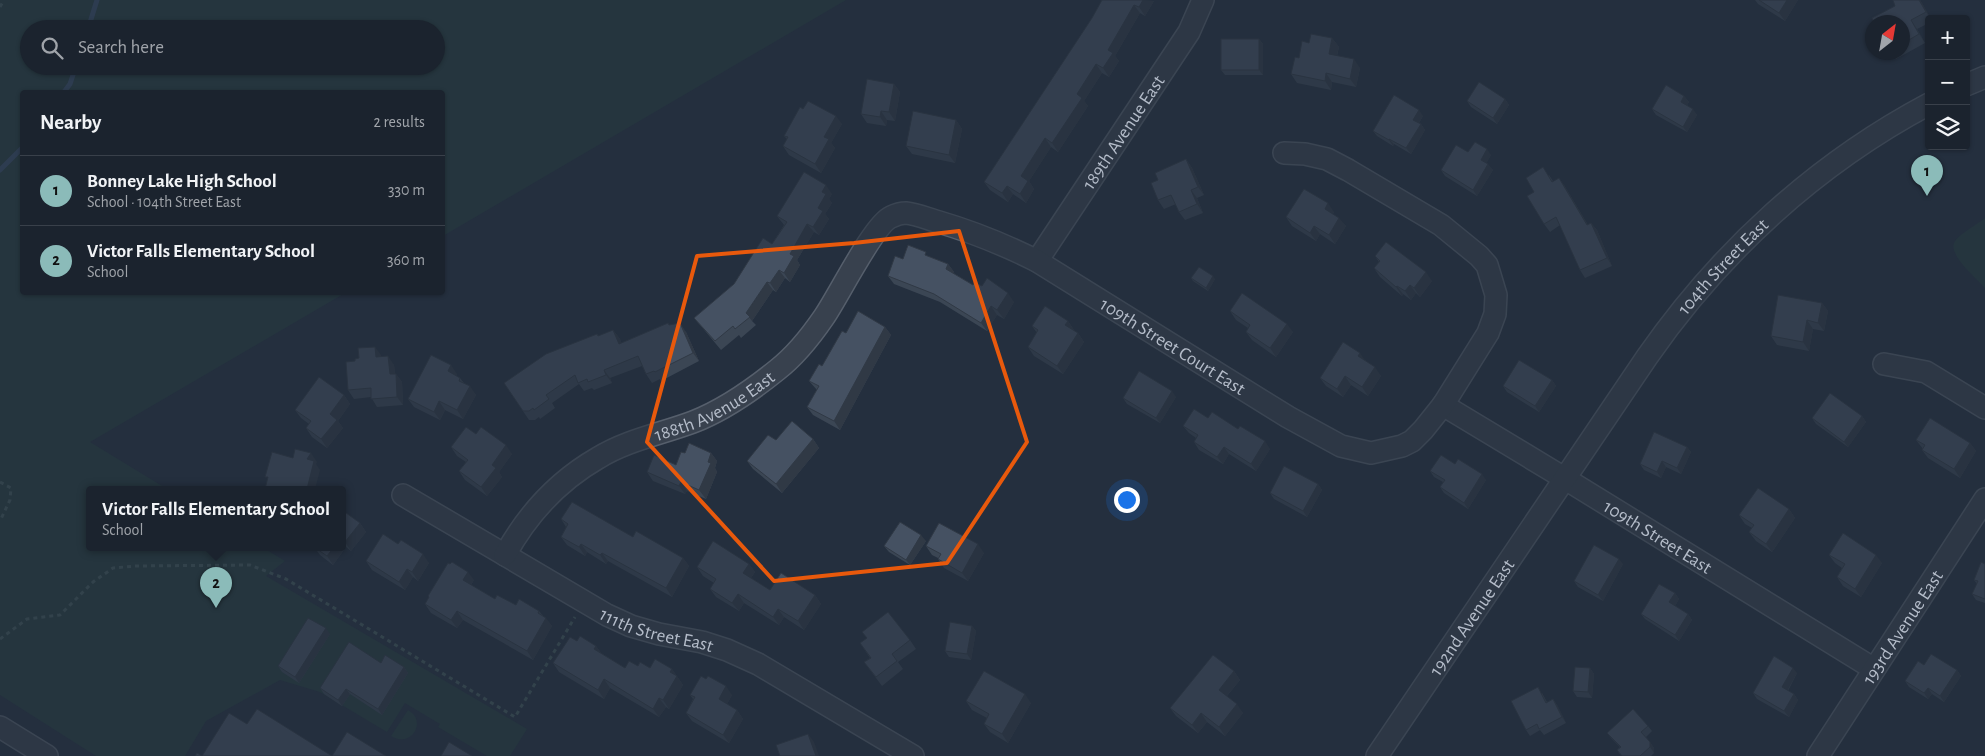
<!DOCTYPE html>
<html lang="en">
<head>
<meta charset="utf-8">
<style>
	body { margin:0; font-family:"Alegreya Sans",sans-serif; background:#242b36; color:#f1f3f6 }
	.controls { position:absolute; right:15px; top:15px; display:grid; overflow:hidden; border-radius:5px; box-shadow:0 1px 4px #0004 }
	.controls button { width:45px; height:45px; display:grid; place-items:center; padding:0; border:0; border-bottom:1px solid #39404a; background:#1b232e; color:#f1f3f6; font:25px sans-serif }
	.compass { position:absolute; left:1865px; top:15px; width:45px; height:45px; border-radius:50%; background:#1b232e; box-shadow:0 1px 4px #0004; rotate:31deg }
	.you { position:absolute; left:1126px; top:499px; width:18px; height:18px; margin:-12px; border:4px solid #fff; border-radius:50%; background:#1a73e8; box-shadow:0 0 0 8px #1a73e833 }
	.badge { display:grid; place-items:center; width:32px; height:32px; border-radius:50%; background:#8bbbb9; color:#111; font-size:16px; font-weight:700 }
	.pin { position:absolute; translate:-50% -41px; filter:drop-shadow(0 1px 2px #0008) }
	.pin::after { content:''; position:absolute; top:26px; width:18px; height:15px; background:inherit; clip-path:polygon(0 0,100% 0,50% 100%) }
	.popup { position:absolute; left:86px; top:486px; width:260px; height:65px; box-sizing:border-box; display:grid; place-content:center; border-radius:5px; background:#1b232e; filter:drop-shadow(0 1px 4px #0005); font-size:16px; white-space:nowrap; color:#a0a4aa }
	.popup b { font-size:19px; color:#f1f3f6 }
	.popup::after { content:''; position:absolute; left:50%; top:100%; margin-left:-10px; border:10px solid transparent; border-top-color:#1b232e }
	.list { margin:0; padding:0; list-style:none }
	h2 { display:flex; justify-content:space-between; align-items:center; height:65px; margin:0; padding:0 20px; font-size:21px }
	h2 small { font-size:16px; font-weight:400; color:#a0a4aa }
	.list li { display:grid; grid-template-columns:32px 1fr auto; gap:15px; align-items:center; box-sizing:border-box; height:70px; padding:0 20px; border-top:1px solid #39404a }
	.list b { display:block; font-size:19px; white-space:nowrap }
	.list p { margin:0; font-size:16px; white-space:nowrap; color:#a0a4aa }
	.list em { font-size:16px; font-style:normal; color:#a0a4aa }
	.icon { flex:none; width:28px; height:28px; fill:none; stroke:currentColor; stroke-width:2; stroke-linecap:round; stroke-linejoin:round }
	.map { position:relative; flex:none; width:1985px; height:756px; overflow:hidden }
	.search { position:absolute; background:#1b232e; box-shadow:0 1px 4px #0004; left:20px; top:20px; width:425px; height:55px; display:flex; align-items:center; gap:12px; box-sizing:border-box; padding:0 18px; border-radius:28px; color:#a0a4aa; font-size:19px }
	.panel { position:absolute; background:#1b232e; box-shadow:0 1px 4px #0004; left:20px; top:90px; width:425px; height:205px; border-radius:5px }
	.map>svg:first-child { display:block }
	.green { fill:#263c3f; fill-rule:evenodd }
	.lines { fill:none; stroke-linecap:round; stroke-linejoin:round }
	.stream { stroke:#394c67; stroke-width:5 }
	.minor-casing { stroke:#565f6c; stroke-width:24 }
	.path { stroke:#44595c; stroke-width:3; stroke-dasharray:4 4; stroke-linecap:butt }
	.minor { stroke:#38414e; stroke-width:21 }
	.wall { fill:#3b4654 }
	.shaded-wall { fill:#303945 }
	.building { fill:#455162; stroke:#303945 }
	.marked { fill:none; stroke:#e8590c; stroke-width:4; stroke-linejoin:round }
	.labels { text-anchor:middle; stroke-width:5; stroke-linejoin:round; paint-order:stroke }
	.street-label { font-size:19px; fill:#b4bcc9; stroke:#1d2633 }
</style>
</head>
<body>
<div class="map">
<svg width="1985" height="756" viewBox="0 0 1985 756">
	<rect width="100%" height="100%" fill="#242f3e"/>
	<path class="green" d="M0 0H846L443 236 442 92H22V292L345 293 90 442 167 489H90V547H262L285 561 266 576 527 729 510 756H487L438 727 440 724 405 703 387 732 320 692 280 680 206 721 185 756H96L0 695ZM29 29H436V66H29Z
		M1985 218V288C1977 279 1949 256 1954 243 1957 235 1978 224 1985 218Z
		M408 710C428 721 411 749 391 736Z"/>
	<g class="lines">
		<path class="stream" d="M88 29 97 0
			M64 92 70 84 76 66
			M0 170 22 148"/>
		<defs>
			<g id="minor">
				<path d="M1966 85 1985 77"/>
				<path id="s1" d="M1037 261 1189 32 1203 0"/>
				<path d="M1884 364 1926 372 1985 408"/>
				<path id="s2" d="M1443 405 1564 478 1874 669"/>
				<path id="s3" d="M403 495 607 615 631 626 659 634 702 642 727 650 758 664 913 756"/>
				<path id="s4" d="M505 555C527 515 558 481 598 458 627 440 661 434 693 422 724 410 751 391 777 370 795 356 811 336 824 317 838 297 874 224 891 217 895 215 902 213 906 213 917 214 928 219 939 222 973 232 1005 245 1037 261L1288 417 1341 446 1371 453 1402 446 1412 441 1423 430 1443 405 1488 333 1495 314 1496 295 1487 265 1479 256 1441 225 1348 170 1327 159 1305 154 1284 153"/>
				<path d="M0 727 47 756"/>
				<path id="s5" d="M1377 756 1647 357C1720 252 1816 164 1929 104"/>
				<path id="s6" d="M1818 756 1985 499"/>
			</g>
		</defs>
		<use href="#minor" class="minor-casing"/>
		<path class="path" d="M0 7 4 0
			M0 482 11 488 10 500 0 521
			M0 639 27 619 60 615 93 582 113 568 136 566 250 565 286 579 515 717 575 617"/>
		<use href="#minor" class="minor"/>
	</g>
	<path class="wall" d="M1102 0 1154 1 1145 16 1140 13 1115 56 1119 61 1109 77 1102 73 1084 101 1088 106 1058 152 1051 147 1029 181 1034 189 1026 203 1013 194 1008 202 990 190 984 182 1092 18Z
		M1755 0H1798L1785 21 1758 4Z
		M1893 0H1920L1931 19H1929V23L1917 29 1925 43 1896 59 1891 52H1902V22Z
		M1332 38 1339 47 1337 56 1360 68 1356 87 1332 82 1331 90 1297 83 1291 74 1299 58 1309 43Z
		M1259 39 1263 44V75H1225L1221 70Z
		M894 84 900 92 895 121 887 120 886 126 867 123 861 114Z
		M1684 96 1689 102 1687 105 1697 115 1687 132 1656 115 1652 109Z
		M1505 99 1509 105 1497 124 1471 107 1467 101Z
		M803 109 842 124 831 143 835 148 821 173 789 155 783 146 787 139 784 136Z
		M1423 116 1419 123 1421 124 1425 130 1411 154 1394 144 1393 146 1377 136 1373 131Z
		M956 120 962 129 955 163 912 154 906 146Z
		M1468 152 1491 155 1486 163 1493 170 1477 196 1445 176 1441 170Z
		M1186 159 1192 168 1204 195 1197 198 1203 213 1185 220 1179 212 1176 204 1164 209 1158 200V180Z
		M1549 175 1553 181 1564 185 1588 225 1591 223 1597 230 1612 266 1585 278 1580 270 1560 225 1550 232 1544 224 1534 192Z
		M832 194 829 199 832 203 825 214 829 219 819 235 814 232 797 260 800 265 790 282 785 278 776 292 773 290 752 321 756 325 741 338 739 335 721 350 701 326 694 318 734 284 772 244 784 225 777 216Z
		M1334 212 1333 214 1346 226 1335 244 1320 234 1316 241 1292 226 1286 217Z
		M1375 256 1432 281 1420 297 1416 293 1411 300 1403 294 1402 296 1380 277 1374 268 1379 262Z
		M930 257 948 264 954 272 953 273 973 285 982 286 1014 302 1004 319 997 315 987 331 940 302 894 284 888 276 903 259Z
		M1191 278 1215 279 1208 291 1193 281Z
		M1822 303 1828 311 1824 331 1813 329 1809 351 1777 345 1771 336Z
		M1230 311 1293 332 1276 357 1252 340 1246 332 1248 328 1236 320Z
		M1068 321 1074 330 1073 331 1078 333 1084 342 1063 374 1034 356 1028 347 1037 333 1032 326Z
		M668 323 669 325 686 332 699 361 661 381 660 379 652 383 646 374 642 366 610 378 612 383 594 390 592 388 584 391 579 384 552 403 555 408 540 419 539 417 535 420H529L504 383 597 334 599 336 613 330 620 339 621 343Z
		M885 327 891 335 840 430 813 415 807 407 817 390 809 381 822 366 846 333Z
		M381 355V357L394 365 395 374H396L402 382 403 405 377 407 371 397 354 399 348 390 355 361Z
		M1365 360 1381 376 1368 396 1351 385 1343 397 1326 386 1320 378Z
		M457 374 456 376 460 378 464 383 476 395 463 419 445 410 440 420 414 407 408 399Z
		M1552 380 1556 386 1539 412 1507 392 1503 386Z
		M344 395 350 404 338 421 343 428 327 448 312 437 306 428 309 424 301 418 295 410Z
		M1176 397 1160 423 1127 404 1123 398Z
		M1862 416 1866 422 1848 447 1816 424 1812 418Z
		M1208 418 1270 449 1256 471 1229 454 1223 464 1199 450 1194 442 1196 438 1189 433 1183 426Z
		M476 434 512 454 499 472 502 477 487 496 465 480 459 471 466 462 457 456 451 447Z
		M813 439 819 448 782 493 753 469 747 461 776 440Z
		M1916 440 1970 443 1976 451 1960 478 1928 458 1922 450 1923 449Z
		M1687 447 1691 452 1681 474 1666 467 1661 478 1644 470 1640 464Z
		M685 453H711L717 461 715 468 717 472 706 499 687 491 685 494 653 481 647 472 676 465Z
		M1455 464 1486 480 1468 509 1444 493 1440 487 1443 482 1434 477 1430 471Z
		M1318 484 1322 490 1307 517 1274 499 1270 493Z
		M1789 509 1795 518 1772 552 1756 541 1749 532 1752 528 1745 524 1739 515Z
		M342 510 360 523 366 532 351 551 346 547 333 565 320 555 314 547H342Z
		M561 519 633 537 683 558 689 566 672 597 608 561 606 564 587 552 585 556 567 545 561 537 566 527Z
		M926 541 910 565 889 552 884 546Z
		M398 544 429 563 418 581 413 577 405 590 372 570 366 561Z
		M926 546 984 553 968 581 944 568 938 559V558L932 555Z
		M1829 555 1882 563 1861 597 1843 586 1837 577 1842 568 1835 563Z
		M749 564 755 572 751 578 770 590 815 595 821 604 804 630 784 617 779 625 744 603 739 611 716 597 710 589 714 583 703 576 697 567Z
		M1623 564 1603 601 1578 587 1574 581Z
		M1985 564V603L1976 600 1972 594 1977 584 1974 580Z
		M474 580 471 585 495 599 516 605 539 611 552 626 533 660 463 620 457 628 431 613 425 604 429 598 428 596Z
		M1675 593 1679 599 1675 606 1688 614 1692 620 1679 641 1645 619 1641 614Z
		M972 626 976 631 971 660 949 657 945 651Z
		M330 634 299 683 282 672 278 666Z
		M910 640 916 649 898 662 903 669 882 686 864 662 870 658 860 643Z
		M577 641 596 646 601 653 625 668 638 666 672 669 683 685 669 709 666 707 659 717 610 688 604 699 559 672 553 663Z
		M381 663 404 667 408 673 382 715 350 694 342 706 324 694 320 688Z
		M1924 665 1957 670 1961 676 1944 702 1932 694 1928 699 1909 687 1905 681Z
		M1590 668 1594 674 1592 698 1577 697 1573 691Z
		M1234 671 1240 680 1227 696 1243 713 1225 736 1207 722 1198 733 1176 716 1170 708Z
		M1797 673 1788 691 1794 694 1798 700 1789 717 1757 699 1753 693Z
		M1542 693 1547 702 1553 699 1557 705 1566 723 1544 735 1540 730 1530 736 1526 730Z
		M690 695H732L727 704 737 710 743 719 729 743 692 721 686 713 693 699Z
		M966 701 1031 703 1008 743 990 732 984 724 987 718 972 710Z
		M1648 726 1652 731 1646 737 1654 748V753L1651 756H1621L1617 750 1620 747 1611 738 1607 733Z"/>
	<path class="shaded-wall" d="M1143 0 1154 1 1145 16 1139 7Z
		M1787 0H1798L1785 21 1779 13Z
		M1919 0H1920L1922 3 1931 19 1926 12Z
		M1134 5 1140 13 1115 56 1119 61 1109 77 1103 68 1108 50Z
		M1911 20 1917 29 1925 43 1919 34Z
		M1332 38 1339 47 1335 62 1329 54Z
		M1259 39 1263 44V75L1259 70Z
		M1354 59 1360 68 1356 87 1350 79Z
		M1096 64 1102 73 1084 101 1088 106 1058 152 1052 143 1077 94Z
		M1326 73 1332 82 1331 90 1325 81Z
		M894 84 900 92 895 121 889 112Z
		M1684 96 1689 102 1685 108 1681 102Z
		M1505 99 1509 105 1497 124 1493 118Z
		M1693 109 1697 115 1687 132 1683 127Z
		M1419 110 1423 116 1417 126 1413 120Z
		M881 111 887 120 886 126 880 117Z
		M836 116 842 124 831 143 835 148 821 173 815 164 824 137Z
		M956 120 962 129 955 163 949 155Z
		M1421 124 1425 130 1411 154 1406 148Z
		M1045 138 1051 147 1029 181 1034 189 1026 203 1020 194 1021 176Z
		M1389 139 1394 144 1393 146 1389 140Z
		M1487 149 1491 155 1485 166 1481 160Z
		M1186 159 1192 168 1204 195 1198 187Z
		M1488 164 1493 170 1477 196 1473 190Z
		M1559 178 1564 185 1592 232 1587 225Z
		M826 185 832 194 829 199 832 203 825 214 829 219 819 235 813 227 822 192Z
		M1007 186 1013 194 1008 202 1002 193Z
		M1191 190 1197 198 1203 213 1197 204Z
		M1328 203 1334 212 1331 217 1325 209Z
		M1339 218 1346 226 1335 244 1329 235Z
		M1591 223 1597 230 1612 266 1607 258Z
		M807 224 814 232 797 260 800 265 790 282 784 273 790 254Z
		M1314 226 1320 234 1316 241 1310 233Z
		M948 264 954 272 952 277 946 269Z
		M779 270 785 278 776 292 770 283Z
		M1426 272 1432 281 1420 297 1414 288Z
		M1213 276 1215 279 1208 291 1206 288Z
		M767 282 773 290 752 321 746 313Z
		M1410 285 1416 293 1411 300 1405 291Z
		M1397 286 1403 294 1402 296 1396 287Z
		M1008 293 1014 302 1004 319 997 310Z
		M1822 303 1828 311 1824 331 1818 323Z
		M991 306 997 315 987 331 981 323Z
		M1807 320 1813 329 1809 351 1803 342Z
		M1068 321 1074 330 1071 334 1065 325Z
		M680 323 686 332 699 361 693 353Z
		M1287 324 1293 332 1276 357 1270 348Z
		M885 327 891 335 840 430 834 421Z
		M613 330 620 339 625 353 619 344Z
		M1078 333 1084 342 1063 374 1057 366Z
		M375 347 381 355 382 366 376 357Z
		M1360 353 1366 362 1358 356Z
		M388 356 394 365 396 383 390 374Z
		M451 365 457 374 454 380 448 371Z
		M1375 367 1381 376 1368 396 1362 387Z
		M604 370 610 378 612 383 606 375Z
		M396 374 402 382 403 405 397 397Z
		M1345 376 1351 385 1343 397 1337 389Z
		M1552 380 1556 386 1539 412 1535 406Z
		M470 386 476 395 463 419 457 410Z
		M1172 391 1176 397 1160 423 1156 418Z
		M344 395 350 404 338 421 343 428 327 448 321 439 330 414Z
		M439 401 445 410 440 420 434 412Z
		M1862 416 1866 422 1848 447 1844 442Z
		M813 439 819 448 782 493 776 484Z
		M1265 441 1270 449 1256 471 1251 464Z
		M1970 443 1976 451 1960 478 1954 469Z
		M506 445 512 454 499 472 502 477 487 496 481 487 492 465Z
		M1224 447 1229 454 1223 464 1217 457Z
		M1687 447 1691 452 1681 474 1677 468Z
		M311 453 317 462 316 464 320 470 315 489H307V459Z
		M711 453 717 461 715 468 717 472 706 499 699 490 708 462Z
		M1662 461 1666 467 1661 478 1657 472Z
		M1482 474 1486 480 1468 509 1464 503Z
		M681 482 687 491 685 494 679 486Z
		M1318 484 1322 490 1307 517 1303 511Z
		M1789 509 1795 518 1772 552 1766 544Z
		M360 523 366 532 351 551 345 542Z
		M921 535 926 541 910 565 906 560Z
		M342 542 346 547 333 565 327 556 334 547H342Z
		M581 544 587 552 585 556 579 547Z
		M978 544 984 553 968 581 962 573Z
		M602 553 608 561 606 564 600 555Z
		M423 554 429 563 418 581 412 572Z
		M1876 555 1882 563 1861 597 1855 589Z
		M683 558 689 566 672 597 666 588Z
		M1619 559 1623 564 1603 601 1598 595Z
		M749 564 755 572 749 581 743 573Z
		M407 569 413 577 405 590 399 582Z
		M468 572 474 580 469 588 463 580Z
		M1675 593 1679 599 1674 608 1669 602Z
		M738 594 744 603 739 611 732 603Z
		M815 595 821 604 804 630 798 621Z
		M778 609 784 617 779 625 773 617Z
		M457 611 463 620 457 628 451 620Z
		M1688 614 1692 620 1679 641 1675 635Z
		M546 618 552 626 533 660 527 651Z
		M972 626 976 631 971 660 967 654Z
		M326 628 330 634 299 683 295 677Z
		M596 646 602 654 594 649Z
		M404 667 408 673 382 715 378 709Z
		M1590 668 1594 674 1592 698 1588 692Z
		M1793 668 1797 673 1786 693 1782 687Z
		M672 669 683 685 669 709 663 700 670 672Z
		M1957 670 1961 676 1944 702 1940 696Z
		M1234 671 1240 680 1225 698 1219 690Z
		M604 679 610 688 604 699 598 690Z
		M726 686 732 695 725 708 719 699Z
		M1928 688 1932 694 1928 699 1924 693Z
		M346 689 350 694 342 706 338 700Z
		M1025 694 1031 703 1008 743 1002 734Z
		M1794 694 1798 700 1789 717 1784 711Z
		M659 698 666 707 659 717 653 709Z
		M1553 699 1557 705 1566 723 1562 717Z
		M1237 704 1243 713 1225 736 1219 727Z
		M737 710 743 719 729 743 723 735Z
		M1201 713 1207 722 1198 733 1192 725Z
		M808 734 814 742 819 756H816Z
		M1650 742 1654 748V753L1650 747Z"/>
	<path class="building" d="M1102 0H1143L1139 7 1134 5 1108 50 1113 53 1103 68 1096 64 1077 94 1082 98 1052 143 1045 138 1021 176 1028 181 1020 194 1007 186 1002 193 984 182 1092 18Z
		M1759 0H1787L1779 13Z
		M1893 0H1919L1926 12 1911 20 1919 34 1902 44V22H1874L1872 18 1895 6Z
		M1311 34 1332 38 1329 54 1354 59 1350 79 1326 73 1325 81 1291 74 1295 57 1299 58 1302 41 1309 43Z
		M1221 39H1259V70H1221Z
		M867 79 894 84 889 112 881 111 880 117 861 114Z
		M1479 82 1505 99 1493 118 1467 101Z
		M1666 85 1684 96 1681 102 1693 109 1683 127 1652 109Z
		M1394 95 1419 110 1413 120 1421 124 1406 148 1389 139V140L1373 131Z
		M808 101 836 116 824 137 829 139 815 164 783 146 788 137 784 136 800 107 803 109Z
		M913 111 956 120 949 155 906 146Z
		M1475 142 1487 149 1481 160 1488 164 1473 190 1441 170 1456 145 1468 152Z
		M1186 159 1198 187 1191 190 1197 204 1179 212 1171 195 1158 200 1151 183 1158 180 1155 173Z
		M1543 167 1552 182 1559 178 1587 225 1591 223 1607 258 1580 270 1556 217 1544 224 1527 196 1534 192 1526 178Z
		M804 172 826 185 822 192 826 194 818 208 823 211 813 227 807 224 790 254 794 256 784 273 779 270 770 283 767 282 746 313 750 317 735 329 733 326 715 341 694 318 734 284 763 238 772 244 787 222 777 216Z
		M1304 189 1328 203 1325 209 1339 218 1329 235 1314 226 1310 233 1286 217Z
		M1386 242 1426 272 1414 288 1410 285 1405 291 1397 286 1396 287 1374 268 1380 261 1375 256Z
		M908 245 926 252 925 255 948 264 946 269 973 285 974 282 982 286 987 278 1008 293 997 310 991 306 981 323 934 294 888 276 895 256 903 259Z
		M1199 267 1213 276 1206 288 1191 278Z
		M1242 293 1287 324 1270 348 1246 332 1250 325 1230 311Z
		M1778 295 1822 303 1818 323 1807 320 1803 342 1771 336Z
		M1045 306 1068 321 1065 325 1078 333 1057 366 1028 347 1038 330 1032 326Z
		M858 311 885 327 834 421 807 407 819 386 809 381 819 364 822 366 842 331 846 333Z
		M668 323 669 325 680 323 693 353 655 372 654 371 646 374 638 356 604 370 606 375 588 382 587 379 578 383 575 375 546 395 549 399 534 410 533 408 529 411H523L504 383 546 354 597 334 598 336 613 330 619 344Z
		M1343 342 1360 353 1358 356 1375 367 1362 387 1345 376 1337 389 1320 378Z
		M375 347 376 357 388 356 390 374H396L397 397 371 399V388L348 390 346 362 355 361V359L359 358 358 348Z
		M431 355 451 365 448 371 460 378 459 381 470 386 457 410 439 401 434 412 408 399Z
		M1519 360 1552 380 1535 406 1503 386Z
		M1139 371 1172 391 1156 418 1123 398Z
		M319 377 344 395 330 414 337 420 321 439 306 428 311 421 295 410Z
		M1830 393 1862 416 1844 442 1812 418Z
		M1194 409 1208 418 1212 412 1238 429 1240 426 1265 441 1251 464 1224 447 1217 457 1194 442 1198 435 1183 426Z
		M1930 418 1970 443 1954 469 1922 450 1925 445 1916 440Z
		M792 421 813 439 776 484 747 461 768 435 776 440Z
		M466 427 476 434 481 427 506 445 492 465 496 468 481 487 459 471 468 460 451 447Z
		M1654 432 1687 447 1677 468 1662 461 1657 472 1640 464Z
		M689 443 711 453 708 462 711 463 699 490 681 482 679 486 647 472 654 455 676 465 681 452 685 453Z
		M295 449 311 453 307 459 314 461 307 489H265L268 477H265L272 452 293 458Z
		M1441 455 1455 464 1458 459 1482 474 1464 503 1440 487 1445 480 1430 471Z
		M1284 466 1318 484 1303 511 1270 493Z
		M1758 488 1789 509 1766 544 1749 532 1754 525 1739 515Z
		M572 502 633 537 636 531 683 558 666 588 602 553 600 555 581 544 579 547 561 537 568 524 561 519Z
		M342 510 360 523 345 542 342 540Z
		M900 522 921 535 906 560 884 546Z
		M939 523 978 544 962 573 938 559 941 554 926 546Z
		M1843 533 1876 555 1855 589 1837 577 1845 564 1829 555Z
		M383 534 398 544 401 540 423 554 412 572 407 569 399 582 366 561Z
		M713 541 749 564 743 573 770 590 781 573 815 595 798 621 778 609 773 617 738 594 732 603 710 589 716 579 697 567Z
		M1594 545 1619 559 1598 595 1574 581Z
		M314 547H334L327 556Z
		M452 562 468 572 463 580 495 599 497 595 516 605 519 599 539 611 538 613 546 618 527 651 457 611 451 620 425 604 429 597 428 596 448 563 450 564Z
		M1981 562 1985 564V599L1972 594 1978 581 1974 580Z
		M1659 584 1675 593 1669 602 1688 614 1675 635 1641 614Z
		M888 612 910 640 892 654 897 661 876 677 864 662 871 658 860 643 867 638 862 632Z
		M308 618 326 628 295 677 278 666Z
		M950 622 972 626 967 654 945 651Z
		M580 636 596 646 594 649 625 668 629 661 638 666 640 662 650 668 655 659 672 669 670 672 677 676 663 700 659 698 653 709 604 679 598 690 553 663 570 637 577 641Z
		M349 642 381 663 385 655 404 667 378 709 346 689 338 700 320 688Z
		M1931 654 1957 670 1940 696 1928 688 1924 693 1905 681 1918 661 1924 665Z
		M1213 655 1234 671 1219 690 1237 704 1219 727 1201 713 1192 725 1170 708Z
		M1774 656 1793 668 1782 687 1794 694 1784 711 1753 693Z
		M1575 667 1590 668 1588 692 1573 691Z
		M984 671 1025 694 1002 734 984 724 989 714 966 701Z
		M701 676 706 679 708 676 726 686 719 699 737 710 723 735 686 713 695 697 690 695Z
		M1538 687 1546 703 1553 699 1562 717 1539 729 1537 724 1526 730 1511 701Z
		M257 709 332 756H195L197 753 202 756 229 713 247 724Z
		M1633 709 1648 726 1641 732 1650 742V747L1640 756H1622L1617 750 1621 747 1607 733Z
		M347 732 386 756H332Z
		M808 734 816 756H780L776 745Z
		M449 742 472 756H441Z"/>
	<path d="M0 0H1985V756H0ZM959 231 1027 442 947 563 774 581 647 442 697 256 854 243Z" fill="#242f3e" fill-opacity=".55" fill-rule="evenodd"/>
	<path class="marked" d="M959 231 1027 442 947 563 774 581 647 442 697 256 854 243Z"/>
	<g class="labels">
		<g class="street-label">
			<text dy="7" stroke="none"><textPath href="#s1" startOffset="155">189th Avenue East</textPath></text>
			<text dy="7" stroke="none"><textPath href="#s5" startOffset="600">104th Street East</textPath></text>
			<text dy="7" stroke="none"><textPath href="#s4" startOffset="845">109th Street Court East</textPath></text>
			<text dy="7" stroke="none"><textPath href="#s4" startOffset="264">188th Avenue East</textPath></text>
			<text dy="7" stroke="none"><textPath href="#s2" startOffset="252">109th Street East</textPath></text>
			<text dy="7" stroke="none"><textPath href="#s5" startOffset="168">192nd Avenue East</textPath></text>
			<text dy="7" stroke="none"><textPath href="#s6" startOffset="154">193rd Avenue East</textPath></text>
			<text dy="7" stroke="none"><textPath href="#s3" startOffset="289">111th Street East</textPath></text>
		</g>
	</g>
</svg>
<div class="controls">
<button>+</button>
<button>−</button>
<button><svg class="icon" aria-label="layers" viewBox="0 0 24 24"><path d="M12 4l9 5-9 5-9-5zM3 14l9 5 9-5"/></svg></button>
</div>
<svg class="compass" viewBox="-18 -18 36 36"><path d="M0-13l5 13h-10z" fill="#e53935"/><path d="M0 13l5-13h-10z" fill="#a0a4aa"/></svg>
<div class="you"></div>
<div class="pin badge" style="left:1927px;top:196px">1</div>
<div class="pin badge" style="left:216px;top:608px">2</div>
<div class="popup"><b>Victor Falls Elementary School</b>School</div>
<div class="search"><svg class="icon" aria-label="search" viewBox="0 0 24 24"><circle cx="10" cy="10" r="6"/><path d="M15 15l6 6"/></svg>Search here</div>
<section class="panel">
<h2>Nearby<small>2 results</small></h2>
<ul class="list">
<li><span class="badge">1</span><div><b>Bonney Lake High School</b><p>School · 104th Street East</p></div><em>330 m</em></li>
<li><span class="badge">2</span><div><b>Victor Falls Elementary School</b><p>School</p></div><em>360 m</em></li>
</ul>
</section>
</div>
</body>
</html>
